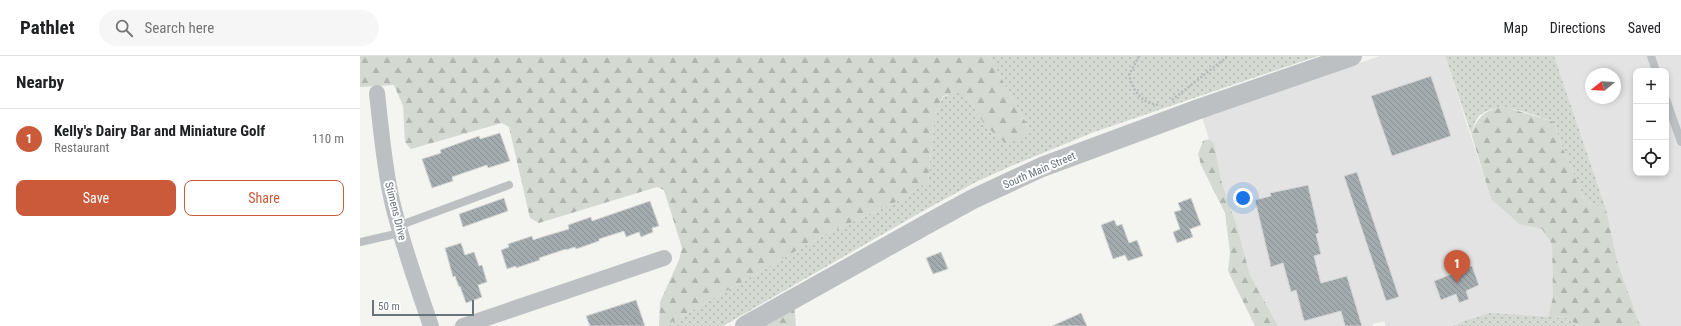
<!DOCTYPE html>
<html lang="en">
<head>
<meta charset="utf-8">
<style>
	body { margin:0; font-family:"Roboto Condensed",sans-serif; background:#f6f6f6; color:#202124 }
	.controls { position:absolute; right:12px; top:12px; display:grid; overflow:hidden; border-radius:8px; box-shadow:0 2px 6px #0003 }
	.controls button { width:36px; height:36px; display:grid; place-items:center; padding:0; border:0; border-bottom:1px solid #e0e0e0; background:#fff; color:#202124; font:20px sans-serif }
	.compass { position:absolute; left:1225px; top:12px; width:36px; height:36px; border-radius:50%; background:#fff; box-shadow:0 2px 6px #0003; rotate:252deg }
	.scale { position:absolute; left:12px; bottom:10px; width:102px; box-sizing:border-box; padding-left:4px; border:2px solid #67747e; border-top:0; font-size:11px; line-height:14px; white-space:nowrap; color:#67747e; -webkit-text-stroke:3px #fff; paint-order:stroke }
	.you { position:absolute; left:883px; top:142px; width:14px; height:14px; margin:-10px; border:3px solid #fff; border-radius:50%; background:#1a73e8; box-shadow:0 0 0 6px #1a73e833 }
	.badge { display:grid; place-items:center; width:26px; height:26px; border-radius:50%; background:#cb5a3a; color:#fff; font-size:13px; font-weight:700 }
	.pin { position:absolute; translate:-50% -33px; filter:drop-shadow(0 1px 2px #0008) }
	.pin::after { content:''; position:absolute; top:21px; width:14px; height:12px; background:inherit; clip-path:polygon(0 0,100% 0,50% 100%) }
	.list { margin:0; padding:0; list-style:none }
	h2 { display:flex; justify-content:space-between; align-items:center; height:52px; margin:0; padding:0 16px; font-size:17px }
	h2 small { font-size:13px; font-weight:400; color:#757577 }
	.list li { display:grid; grid-template-columns:26px 1fr auto; gap:12px; align-items:center; box-sizing:border-box; height:60px; padding:0 16px; border-top:1px solid #e0e0e0 }
	.list b { display:block; font-size:15px; white-space:nowrap }
	.list p { margin:0; font-size:13px; white-space:nowrap; color:#757577 }
	.list em { font-size:13px; font-style:normal; color:#757577 }
	.actions { display:flex; gap:8px; padding:12px 16px }
	.actions a { flex:1; padding:9px 0; border:1px solid #cb5a3a; border-radius:8px; text-align:center; font-size:14px; color:#cb5a3a }
	.actions .main { background:#cb5a3a; color:#fff }
	.icon { flex:none; width:22px; height:22px; fill:none; stroke:currentColor; stroke-width:2; stroke-linecap:round; stroke-linejoin:round }
	.map { position:relative; flex:none; width:1321px; height:270px; overflow:hidden }
	header { display:flex; align-items:center; gap:24px; box-sizing:border-box; height:56px; padding:0 20px; background:#fff; border-bottom:1px solid #e0e0e0 }
	header strong { font-size:19px }
	nav { display:flex; gap:22px; margin-inline-start:auto; font-size:14px }
	.search { width:280px; height:36px; background:#f6f6f6; display:flex; align-items:center; gap:10px; box-sizing:border-box; padding:0 14px; border-radius:22px; color:#757577; font-size:15px }
	main { display:flex }
	aside { flex:1; background:#fff }
	.map>svg:first-child { display:block }
	.built { fill:#e2e3e2; fill-rule:evenodd }
	.grass { fill:url(#grass-dots) }
	.forest { fill:url(#forest-firs) }
	.building { fill:url(#building-back-hatch); stroke:#d6d6d4 }
	.lines { fill:none; stroke-linecap:round; stroke-linejoin:round }
	.path { stroke:#b6b9bb; stroke-width:2.5; stroke-dasharray:2 2; stroke-linecap:butt }
	.service { stroke:#bcc0c2; stroke-width:8 }
	.minor { stroke:#bcc0c2; stroke-width:16 }
	.tertiary { stroke:#bcc0c2; stroke-width:20 }
	.labels { text-anchor:middle; stroke-width:4; stroke-linejoin:round; paint-order:stroke }
	.street-label { font-size:11px; fill:#67747e; stroke:#fff }
</style>
</head>
<body>
<header>
<strong>Pathlet</strong>
<div class="search"><svg class="icon" aria-label="search" viewBox="0 0 24 24"><circle cx="10" cy="10" r="6"/><path d="M15 15l6 6"/></svg>Search here</div>
<nav><a>Map</a><a>Directions</a><a>Saved</a></nav>
</header>
<main>
<aside>
<h2>Nearby<small></small></h2>
<ul class="list">
<li><span class="badge">1</span><div><b>Kelly's Dairy Bar and Miniature Golf</b><p>Restaurant</p></div><em>110 m</em></li>
</ul>
<div class="actions"><a class="main">Save</a><a>Share</a></div>
</aside>
<div class="map">
<svg width="1321" height="270" viewBox="0 0 1321 270">
	<defs>
		<pattern id="grass-dots" width="8" height="8" patternUnits="userSpaceOnUse"><rect width="8" height="8" fill="#d4d9d1"/><path d="M2 2h.1M6 6h.1" fill="none" stroke="#b0b5af" stroke-width="1.8" stroke-linecap="round"/></pattern>
		<pattern id="forest-firs" width="22" height="20" patternUnits="userSpaceOnUse"><rect width="22" height="20" fill="#d4d9d1"/><path d="M5 1l3.5 6h-7zM16 11l3.5 6h-7z" fill="#b0b5af"/></pattern>
		<pattern id="building-back-hatch" width="6" height="6" patternUnits="userSpaceOnUse"><rect width="6" height="6" fill="#a4abaf"/><path d="M-1 5l2 2M0 0l6 6M5-1l2 2" fill="none" stroke="#899094"/></pattern>
	</defs>
	<rect width="100%" height="100%" fill="#f4f4f1"/>
	<path class="built" d="M1020 0H1085L1131 143 1159 168 1182 172 1192 188 1193 241 1188 261 1104 265 1093 270H1025V265L1013 268V270H918L890 219 878 174 861 124 854 87 849 83 842 61Z
		M1194 0H1321V270H1281L1277 263 1258 208 1246 153ZM1276 15H1306V117H1276ZM1231 18H1255V42H1231Z"/>
	<path class="grass" d="M629 0H958L734 76 651 110 616 126 563 155 363 270H305L462 180 544 142 568 125 575 58 583 41 598 35 608 42 624 68 670 74Z
		M1085 0H1194L1246 153 1225 145 1201 88 1194 66C1171 59 1140 42 1119 60 1115 64 1113 72 1111 77Z
		M1130 257 1207 262 1219 270H1093L1104 265Z"/>
	<path class="forest" d="M0 0H629L670 74 662 82 646 88 624 68 608 42 598 36 583 40 575 58 568 125 544 142 462 180 305 270H299L300 246 319 204 322 192 304 134 297 131 179 167 170 162 149 71 142 67 51 93 45 86 43 50 34 29 0 31Z
		M1145 51 1194 66 1201 88 1225 145 1246 153 1258 208 1277 262 1281 270H1219L1207 262 1188 261 1193 241 1192 188 1182 173 1159 168 1131 143 1111 77C1120 59 1124 54 1145 51Z
		M849 83 854 87 861 124 878 174 890 219 918 270H895L868 215 870 197 865 157 841 109 838 98 843 85Z
		M434 248 436 270H397Z"/>
	<path class="building" d="M1071 20 1091 80 1032 100 1011 40Z
		M140 77 150 105 128 112 127 109 92 121 93 125 72 132 62 103 81 97 80 94 119 80 120 83Z
		M997 116 1039 241 1026 245 984 120Z
		M948 129 959 177 956 178 961 198 954 200 961 227 987 220 1002 270H985L981 255 944 265 936 234 931 236 923 207 911 211 895 144 911 140 910 137Z
		M144 142 148 155 103 171 99 158Z
		M831 142 841 169 830 173 833 181 817 187 813 176 820 173 814 156 821 154 818 147Z
		M290 145 299 170 292 172 293 176 281 181 279 176 266 181 264 175 239 183V185L216 193 215 191 206 194V193L179 202 180 204 156 212V210L147 213 141 194 149 191 148 188 172 180 173 184 182 181 209 173 208 169 231 161 232 165Z
		M754 164 757 170 762 168 769 187 777 184 783 200 768 205 765 199 753 203 741 169Z
		M101 187 105 199 114 196 119 210 122 209 127 226 118 229 122 241 106 247 100 230 99 231 95 220 93 221 85 192Z
		M581 196 588 213 573 218 566 202Z
		M1112 210 1119 229 1106 235 1109 243 1099 247 1096 238 1081 244 1074 225Z
		M276 244 285 270H230L226 260Z
		M721 257 727 270H692Z"/>
	<g class="lines">
		<path class="path" d="M779 0 769 19C773 35 782 48 800 49
			M812 44 868 0"/>
		<path class="service" d="M1291 0 1296 15
			M1306 43 1321 86
			M38 170 149 129
			M0 186 40 177"/>
		<path class="minor" d="M17 37C21 73 24 110 32 145 42 188 57 229 71 270
			M103 270 304 202"/>
		<path class="tertiary" d="M385 270 569 167 613 143 682 111 836 54 992 0"/>
	</g>
	<g class="labels">
		<g class="street-label">
			<text transform="translate(679 114) rotate(-23)" y="4">South Main Street</text>
			<text transform="translate(36 155) rotate(76)" y="4">Stimens Drive</text>
		</g>
	</g>
</svg>
<div class="controls">
<button>+</button>
<button>−</button>
<button><svg class="icon" aria-label="locate" viewBox="0 0 24 24"><circle cx="12" cy="12" r="6"/><path d="M12 2v4M12 18v4M2 12h4M18 12h4"/></svg></button>
</div>
<svg class="compass" viewBox="-18 -18 36 36"><path d="M0-13l5 13h-10z" fill="#e53935"/><path d="M0 13l5-13h-10z" fill="#757577"/></svg>
<div class="scale">50 m</div>
<div class="you"></div>
<div class="pin badge" style="left:1097px;top:227px">1</div>
</div>
</main>
</body>
</html>
